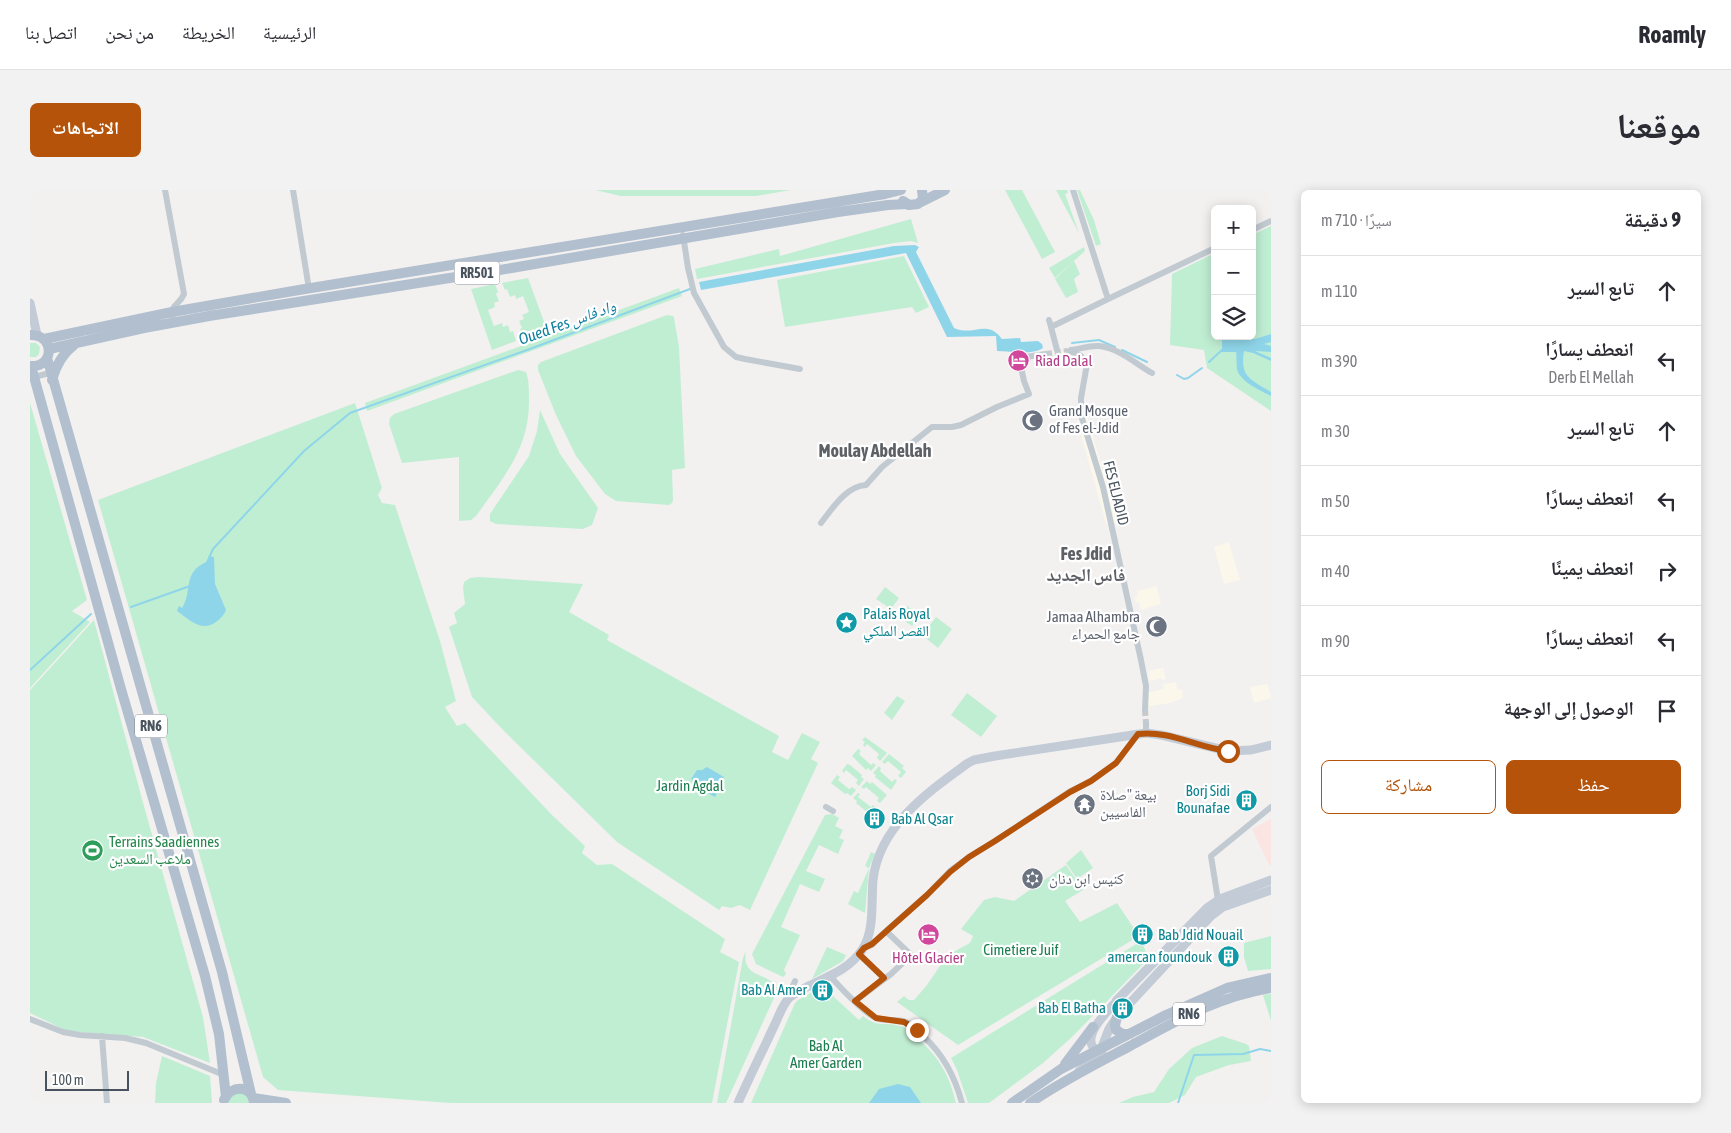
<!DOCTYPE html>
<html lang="ar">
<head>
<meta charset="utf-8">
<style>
	body { margin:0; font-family:"Asap Condensed","Noto Naskh Arabic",sans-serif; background:#f2f2f3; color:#2b2b33; direction:rtl }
	.controls { position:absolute; right:15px; top:15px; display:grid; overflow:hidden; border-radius:8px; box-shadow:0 2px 12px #0003 }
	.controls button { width:45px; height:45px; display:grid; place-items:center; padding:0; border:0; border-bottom:1px solid #e1e1e2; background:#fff; color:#2b2b33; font:25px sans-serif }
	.scale { position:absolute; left:15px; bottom:12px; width:84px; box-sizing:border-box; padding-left:5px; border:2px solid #49535d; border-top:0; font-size:14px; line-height:18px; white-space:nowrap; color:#49535d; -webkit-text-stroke:4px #fff; paint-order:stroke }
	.stop { position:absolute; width:15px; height:15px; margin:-11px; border:4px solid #b45309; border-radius:50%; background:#fff }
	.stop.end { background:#b45309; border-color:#fff; box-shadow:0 1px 5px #0008 }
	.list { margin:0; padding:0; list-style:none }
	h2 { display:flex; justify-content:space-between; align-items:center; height:65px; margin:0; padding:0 20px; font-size:21px }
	h2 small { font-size:16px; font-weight:400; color:#7c7c81 }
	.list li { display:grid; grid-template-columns:32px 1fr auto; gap:15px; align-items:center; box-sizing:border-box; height:70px; padding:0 20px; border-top:1px solid #e1e1e2 }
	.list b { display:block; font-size:19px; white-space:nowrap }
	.list p { margin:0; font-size:16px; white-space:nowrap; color:#7c7c81 }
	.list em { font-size:16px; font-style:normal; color:#7c7c81 }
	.actions { display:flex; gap:10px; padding:15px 20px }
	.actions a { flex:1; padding:11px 0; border:1px solid #b45309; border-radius:8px; text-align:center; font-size:18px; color:#b45309 }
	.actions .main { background:#b45309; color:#fff }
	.icon { flex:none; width:28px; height:28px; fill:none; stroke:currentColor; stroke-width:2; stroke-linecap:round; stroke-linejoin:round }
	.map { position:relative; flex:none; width:1241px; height:913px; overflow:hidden; direction:ltr; border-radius:8px }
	header { display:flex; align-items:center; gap:30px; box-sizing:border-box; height:70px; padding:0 25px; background:#fff; border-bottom:1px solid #e1e1e2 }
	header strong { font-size:24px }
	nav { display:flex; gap:28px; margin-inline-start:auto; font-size:18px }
	.intro { display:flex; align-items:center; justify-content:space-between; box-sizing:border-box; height:120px; padding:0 30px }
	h1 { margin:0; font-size:35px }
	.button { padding:12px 22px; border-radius:8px; background:#b45309; color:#fff; font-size:18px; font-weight:700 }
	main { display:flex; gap:30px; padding:0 30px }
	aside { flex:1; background:#fff; border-radius:8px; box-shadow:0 2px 12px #0003 }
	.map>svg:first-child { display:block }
	.commercial { fill:#fcf7eb }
	.medical { fill:#fbe5e2 }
	.green { fill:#c0eed3 }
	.water { fill:#8fd5ea }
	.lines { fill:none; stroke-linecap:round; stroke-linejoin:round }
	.stream { stroke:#8fd5ea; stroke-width:2 }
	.street-tunnel { stroke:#c8c9cb; stroke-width:6; stroke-dasharray:6 3; stroke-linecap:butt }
	.street { stroke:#c1cad1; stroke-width:6 }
	.secondary { stroke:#c2cbd6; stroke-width:9 }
	.primary { stroke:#b1bfce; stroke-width:10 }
	.route { stroke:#b45309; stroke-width:6 }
	.labels { text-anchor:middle; stroke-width:4.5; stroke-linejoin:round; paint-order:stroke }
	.shield { fill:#fff; stroke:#80878e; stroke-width:1 }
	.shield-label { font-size:14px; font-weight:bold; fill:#49535d }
	.hotel-label { font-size:15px; fill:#b23c85; stroke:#fff; text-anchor:start }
	.worship-label { font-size:15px; fill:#5b616d; stroke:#fff; text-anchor:start }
	.street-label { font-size:15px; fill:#49535d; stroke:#fff }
	.culture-label { font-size:15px; fill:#0d838f; stroke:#fff; text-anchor:end }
	.park-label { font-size:15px; fill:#1a7e4e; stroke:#fff }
	.leisure-label { font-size:15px; fill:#27864d; stroke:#fff; text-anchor:start }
	.water-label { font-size:16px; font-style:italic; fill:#107fa0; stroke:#fff }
	.quarter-label { font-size:18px; font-weight:bold; fill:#5d6065; stroke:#fff }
</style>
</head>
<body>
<header>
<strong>Roamly</strong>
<nav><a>الرئيسية</a><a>الخريطة</a><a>من نحن</a><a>اتصل بنا</a></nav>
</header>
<div class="intro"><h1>موقعنا</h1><a class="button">الاتجاهات</a></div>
<main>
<aside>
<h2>9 دقيقة<small>سيرًا · 710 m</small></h2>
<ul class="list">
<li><svg class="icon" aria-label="ahead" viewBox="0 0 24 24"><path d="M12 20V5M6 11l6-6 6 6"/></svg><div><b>تابع السير</b></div><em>110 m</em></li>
<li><svg class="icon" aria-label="left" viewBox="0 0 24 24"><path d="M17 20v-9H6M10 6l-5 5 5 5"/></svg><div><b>انعطف يسارًا</b><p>Derb El Mellah</p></div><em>390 m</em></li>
<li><svg class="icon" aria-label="ahead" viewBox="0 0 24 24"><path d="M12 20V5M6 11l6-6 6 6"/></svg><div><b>تابع السير</b></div><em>30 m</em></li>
<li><svg class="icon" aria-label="left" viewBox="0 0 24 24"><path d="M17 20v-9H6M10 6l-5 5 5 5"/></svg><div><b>انعطف يسارًا</b></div><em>50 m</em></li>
<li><svg class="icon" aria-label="right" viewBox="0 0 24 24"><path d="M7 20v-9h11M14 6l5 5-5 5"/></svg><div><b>انعطف يمينًا</b></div><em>40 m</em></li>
<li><svg class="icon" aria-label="left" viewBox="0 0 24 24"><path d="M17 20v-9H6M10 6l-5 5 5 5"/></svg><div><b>انعطف يسارًا</b></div><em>90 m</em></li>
<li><svg class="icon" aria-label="arrive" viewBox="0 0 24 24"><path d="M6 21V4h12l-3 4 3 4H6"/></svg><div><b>الوصول إلى الوجهة</b></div></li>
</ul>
<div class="actions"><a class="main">حفظ</a><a>مشاركة</a></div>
</aside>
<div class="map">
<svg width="1241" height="913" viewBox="0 0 1241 913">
	<rect width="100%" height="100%" fill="#f3f0f0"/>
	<path class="commercial" d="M1057 226 1088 332 1076 334 1047 230Z
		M1199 352 1210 390 1194 394 1184 357Z
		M1127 396 1131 414 1111 420 1109 412H1106L1105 407 1108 405 1107 401Z
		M1133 478 1136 489 1133 490 1131 488 1120 491 1118 481Z
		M1146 492 1147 500 1152 499 1153 508 1140 513 1115 517 1116 503 1134 499 1133 494Z
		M1238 494 1241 508 1224 513 1220 497Z"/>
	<path class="medical" d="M1241 629V675H1239L1222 639Z"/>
	<path class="green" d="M565 0H761L726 6H591Z
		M975 0H992L1025 62 1012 69Z
		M1026 0H1037L1038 3 1035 4 1049 43Z
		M1047 0H1050L1064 30 1071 54 1066 56Z
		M881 29 888 53 881 51 864 53 667 89 665 79 749 59 750 66Z
		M1241 36V221L1177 178 1174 160 1140 155 1142 84 1185 63V146H1222V45Z
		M1054 57 1055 61 1025 88 1019 78Z
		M874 66 899 117 886 123 882 117 755 137 747 90Z
		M1044 71 1050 84 1044 89 1048 102 1036 108 1025 89Z
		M498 88 517 140 493 148 490 139 492 138 489 131 494 129 492 125 499 122 493 106 486 109 485 105 480 107 477 99 475 100 472 93Z
		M465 94 468 102 466 104 469 111 464 113 465 117 458 120 464 136 472 133 473 137 478 135 480 142 483 141 486 151 462 160 441 99Z
		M649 98 652 106 337 221 335 213Z
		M637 125 643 126 644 128 649 157 655 278 642 280 643 310 642 313 639 315 586 311 575 304 546 266 526 225 508 180V175L511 172Z
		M0 153H6L10 157 9 164 6 167H0Z
		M488 180 496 182C499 190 499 200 499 209 500 258 473 288 446 326L441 330 429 331V267L372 273 359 234 360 228 364 224Z
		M0 213 57 410 42 421 60 432 0 498Z
		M325 213 352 298 348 305 352 313 365 315 410 451 426 511 415 517 427 536 435 533 522 625 555 656 552 663 567 675 582 674 695 749 690 762 709 772 682 913H421L248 900 233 887 68 310Z
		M510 220 530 264 568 318 562 335 553 339 466 334 460 331V324L499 266 507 241Z
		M449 387 553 394 539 422 579 445 577 450 749 546 742 562 758 570 772 543 790 552 781 569 788 573 720 720 710 715 701 718 692 716 689 720 587 652 472 539 442 507 419 437 427 433 424 423 435 414 433 398 434 392 440 388Z
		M855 397 869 408 861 419 846 409Z
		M877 416 890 425 882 436 869 427Z
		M906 427 922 439 908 458 892 445Z
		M64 430 112 609 173 827 180 873 113 847 37 841 0 823V500Z
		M937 503 967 526 951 547 921 525Z
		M867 506 875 511 862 530 854 523Z
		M835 547 857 563 850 571 847 568 849 564 837 554 835 557 833 555 835 552 832 550Z
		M828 559 831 561 829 564 841 575 843 573 846 575 841 581 838 578 836 580 822 566Z
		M859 564 874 576 872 578 876 582 871 588 868 586 871 582 858 571 855 574 852 572Z
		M817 574 820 575 832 585 831 587 834 589 829 596 826 593 828 590 816 580 814 583 812 581Z
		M849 576 851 578 850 581 862 592 865 589 867 591 861 600 845 587 846 585 843 583Z
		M807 585 810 587 808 590 819 599 822 597 826 600 821 606 817 603 815 604 801 593Z
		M837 591 840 594 842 592 857 605 850 613 847 611 849 608 836 597 834 599 831 597Z
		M828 603 830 604 828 607 841 617 843 615 845 617 841 622 838 620 837 622 826 613 827 611 823 608Z
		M802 624 809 628 805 636 813 640 809 648 814 650 808 664 789 655 776 681 795 689 789 702 770 694 751 737 770 745 754 780 756 784 753 787 726 774 722 764 795 625Z
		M1051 660 1063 678 1047 689 1036 673Z
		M841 662 845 664 839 678 835 723 818 714 824 701 828 703 839 678 835 676Z
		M1036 675 1053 700 1035 711 1050 732 1087 713 1109 746 928 855 867 812 874 806 879 810H884L897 795 914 770 925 761 940 753 943 746 931 739 954 710 965 707 984 711Z
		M1241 746V779L1218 781 1214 767V753Z
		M1111 751 1119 768 1042 847 1013 873 959 913H938L927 880 921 868Z
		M797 757 816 765 813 771 782 789Z
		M716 761C711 790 739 781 748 799L696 913H687L713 768Z
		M786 800 799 811 803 806 829 830 833 826C850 839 853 831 870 836 877 837 881 843 886 847 909 867 919 884 926 913H721L765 813 768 810Z
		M1241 804V831L1233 805Z
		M1192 846 1216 854 1219 856 1221 871 1199 875 1166 887 1155 905 1139 913H1089L1103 907 1124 902 1139 879 1162 858Z
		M132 866 180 886 182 913H125L126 893Z
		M204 902 217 905 219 913H198V910Z"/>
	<path class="water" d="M885 55 889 57 886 62 924 138C943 147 957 128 972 149L990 148 991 152 1008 151 1012 154 1013 158C1000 166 981 161 967 161L966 146 917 147 876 63 671 100 669 92 864 56Z
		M1241 144V152L1234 154 1241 156V162L1225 161 1241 168V171L1223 163 1214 161C1210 187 1220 189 1241 202V206C1230 200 1210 192 1207 179 1206 173 1207 168 1206 162H1192V148L1225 149Z
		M179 366 184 367 185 394 196 420C194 425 191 428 186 432 172 443 158 429 147 421L149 416 152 418C163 401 152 383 176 372Z
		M677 577 694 587 691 596 685 607 674 601 661 589 667 580H672Z
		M868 894 880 897 891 913H839L849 899Z"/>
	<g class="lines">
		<path class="stream" d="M1042 153 1069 150 1085 157
			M1092 160 1117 172
			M1179 172 1193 159
			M1147 185 1154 189 1158 188 1172 178
			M179 368 183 359 274 261 320 223 497 160 660 99
			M101 417 160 396
			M0 480 61 424
			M1148 913 1164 865 1213 864 1230 859 1241 861"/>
		<path class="street-tunnel" d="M1016 164 1038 161
			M1115 520 1116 534"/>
		<path class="street" d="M135 0 154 104C148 118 140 111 143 132
			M263 0 279 99
			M1043 0 1078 109 1185 58
			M1222 40 1241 31
			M653 45 658 78 664 103 694 157 706 167 715 169 770 179
			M1019 130 1021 137
			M1027 160 1021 137 1078 109
			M1041 160C1050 159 1060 155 1069 156 1089 158 1106 174 1122 183
			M1040 161 1051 166 1057 174 1051 208V225L1073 297 1111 470 1116 496 1115 520
			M4 187 20 183
			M791 333C802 319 816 296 836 295L852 277 902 237H922L931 235 967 217 999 204 994 191 989 168 1016 164
			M1116 534V543
			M796 617 803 621
			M1188 710 1181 666 1241 617
			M856 741 897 705 920 681 939 667 965 651 1039 602 1061 591 1086 573 1108 544
			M829 764 854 788
			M800 786C809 796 834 823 846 828 855 832 867 828 876 832 883 835 889 842 894 847 914 865 925 887 932 913
			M761 800 765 791
			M825 811 861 784 881 765 856 741 842 755 834 758
			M0 829 33 842 50 845 95 848 116 853 194 885
			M72 846 77 913"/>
		<path class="secondary" d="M0 113 7 145
			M1086 811 1177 718 1190 709 1241 690
			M1072 863C1045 853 1074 825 1084 814
			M1049 881 1070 862 1079 839 1087 827 1181 726 1193 717 1241 700
			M708 913C720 886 733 860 745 834 749 826 753 813 760 807 782 790 815 786 832 760 845 741 841 712 843 690 849 636 898 602 938 573L944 570 965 566 1116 543 1131 545 1198 561 1221 560 1241 555"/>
		<path class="primary" d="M873 11 879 15 888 14 893 9 892 0
			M891 12 915 0
			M0 145C25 144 25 178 0 176
			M14 149 142 122 269 100 855 4 871 0
			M19 159 114 138 179 126 464 81 808 22 858 15 876 14
			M17 168 192 782 221 904
			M1 176 91 499 175 786 189 844 196 907
			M22 190C26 175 32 164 44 155
			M1087 827 1085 835 1086 840 1093 844H1100
			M1035 874 1063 837
			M223 908 256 913
			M194 910C201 894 222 895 224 913
			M982 913 1031 879 1136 825 1197 798 1241 788
			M1000 913C1032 891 1066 874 1100 856 1148 830 1187 807 1241 798"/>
	</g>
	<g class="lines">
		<path class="route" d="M887 840 874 832 846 828 825 811 854 788 829 764 834 758 842 754 897 705 920 682 939 667 965 651 1040 602 1061 591 1086 573 1108 544C1139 540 1168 558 1198 561"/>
	</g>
	<defs>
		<symbol id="hotel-disc" viewBox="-11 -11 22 22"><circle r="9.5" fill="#d1479c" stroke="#fff"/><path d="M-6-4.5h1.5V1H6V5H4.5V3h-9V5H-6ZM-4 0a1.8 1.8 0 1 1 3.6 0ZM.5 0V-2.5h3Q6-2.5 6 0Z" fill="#fff"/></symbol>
		<symbol id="mosque-disc" viewBox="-11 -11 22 22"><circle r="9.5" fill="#6b7280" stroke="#fff"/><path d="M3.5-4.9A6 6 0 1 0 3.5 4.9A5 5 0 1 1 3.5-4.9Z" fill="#fff"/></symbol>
		<symbol id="sight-disc" viewBox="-11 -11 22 22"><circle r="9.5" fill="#0f9aa8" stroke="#fff"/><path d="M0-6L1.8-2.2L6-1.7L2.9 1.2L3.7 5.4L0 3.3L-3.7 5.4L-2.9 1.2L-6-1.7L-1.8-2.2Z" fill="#fff"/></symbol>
		<symbol id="building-disc" viewBox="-11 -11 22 22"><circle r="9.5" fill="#0f9aa8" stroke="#fff"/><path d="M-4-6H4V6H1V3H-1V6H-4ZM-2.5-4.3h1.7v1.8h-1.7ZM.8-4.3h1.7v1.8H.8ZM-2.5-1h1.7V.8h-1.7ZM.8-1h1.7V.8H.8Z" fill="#fff"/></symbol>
		<symbol id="temple-disc" viewBox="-11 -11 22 22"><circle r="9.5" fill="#6b7280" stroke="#fff"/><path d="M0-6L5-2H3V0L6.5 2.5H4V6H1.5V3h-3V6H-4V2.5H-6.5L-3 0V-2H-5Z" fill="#fff"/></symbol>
		<symbol id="stadium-disc" viewBox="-11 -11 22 22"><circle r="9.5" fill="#2e9e5b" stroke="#fff"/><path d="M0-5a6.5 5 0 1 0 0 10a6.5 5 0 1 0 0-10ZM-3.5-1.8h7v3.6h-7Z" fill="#fff"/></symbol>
		<symbol id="synagogue-disc" viewBox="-11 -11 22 22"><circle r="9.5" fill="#6b7280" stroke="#fff"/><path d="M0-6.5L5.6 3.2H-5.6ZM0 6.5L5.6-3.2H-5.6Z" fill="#fff"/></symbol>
	</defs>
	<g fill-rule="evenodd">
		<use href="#hotel-disc" x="976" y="158" width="25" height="25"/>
		<use href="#mosque-disc" x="990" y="218" width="25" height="25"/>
		<use href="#sight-disc" x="804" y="420" width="25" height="25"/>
		<use href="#mosque-disc" x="1114" y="424" width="25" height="25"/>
		<use href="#building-disc" x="1204" y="598" width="25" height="25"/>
		<use href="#temple-disc" x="1042" y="602" width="25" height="25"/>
		<use href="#building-disc" x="832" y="616" width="25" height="25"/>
		<use href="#stadium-disc" x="50" y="648" width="25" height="25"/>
		<use href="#synagogue-disc" x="990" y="676" width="25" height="25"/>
		<use href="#hotel-disc" x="886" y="732" width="25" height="25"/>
		<use href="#building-disc" x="1100" y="732" width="25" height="25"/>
		<use href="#building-disc" x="1186" y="754" width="25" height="25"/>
		<use href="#building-disc" x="780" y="788" width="25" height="25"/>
		<use href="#building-disc" x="1080" y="806" width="25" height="25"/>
	</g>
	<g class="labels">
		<g class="shield">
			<rect x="424.5" y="71.5" width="45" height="23" rx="4"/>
			<rect x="105" y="524.5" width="32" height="23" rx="4"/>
			<rect x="1143" y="812.5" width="32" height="23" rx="4"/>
		</g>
		<g class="shield-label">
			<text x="447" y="88">RR501</text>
			<text x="121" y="541">RN6</text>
			<text x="1159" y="829">RN6</text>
		</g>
		<g class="hotel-label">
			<text x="1005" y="176">Riad Dalal</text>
			<text x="898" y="773" text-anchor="middle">Hôtel Glacier</text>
		</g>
		<g class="worship-label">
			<text x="1019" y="226">Grand Mosque<tspan x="1019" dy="17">of Fes el-Jdid</tspan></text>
			<text x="1110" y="432" text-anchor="end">Jamaa Alhambra<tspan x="1110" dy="17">جامع الحمراء</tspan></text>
			<text x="1070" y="610">بيعة "صلاة<tspan x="1070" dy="17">الفاسيين</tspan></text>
			<text x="1019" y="694">كنيس ابن دنان</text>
		</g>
		<g class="street-label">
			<text transform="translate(1086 303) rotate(76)" y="5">FES ELJADID</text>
		</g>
		<g class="culture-label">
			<text x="833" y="429" text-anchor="start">Palais Royal<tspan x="833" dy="17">القصر الملكي</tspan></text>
			<text x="1200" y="606">Borj Sidi<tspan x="1200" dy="17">Bounafae</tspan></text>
			<text x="861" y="634" text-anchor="start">Bab Al Qsar</text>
			<text x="1128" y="750" text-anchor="start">Bab Jdid Nouail</text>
			<text x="1182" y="772">amercan foundouk</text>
			<text x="777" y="805">Bab Al Amer</text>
			<text x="1076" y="823">Bab El Batha</text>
		</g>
		<g class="park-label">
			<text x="660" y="601">Jardin Agdal</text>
			<text x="991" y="765">Cimetiere Juif</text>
			<text x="796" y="861">Bab Al<tspan x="796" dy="17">Amer Garden</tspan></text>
		</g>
		<g class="leisure-label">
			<text x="79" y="657">Terrains Saadiennes<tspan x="79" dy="17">ملاعب السعدين</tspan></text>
		</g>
		<g class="water-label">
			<text transform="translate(537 132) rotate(-20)" y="6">Oued Fes واد فاس</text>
		</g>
		<g class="quarter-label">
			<text x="845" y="267">Moulay Abdellah</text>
			<text x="1056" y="370">Fes Jdid<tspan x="1056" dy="21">فاس الجديد</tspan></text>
		</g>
	</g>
</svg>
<div class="controls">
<button>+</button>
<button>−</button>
<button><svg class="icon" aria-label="layers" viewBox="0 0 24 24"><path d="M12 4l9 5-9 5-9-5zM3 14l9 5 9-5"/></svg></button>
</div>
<div class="scale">100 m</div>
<div class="stop" style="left:1198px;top:561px"></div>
<div class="stop end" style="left:887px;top:840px"></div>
</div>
</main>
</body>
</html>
